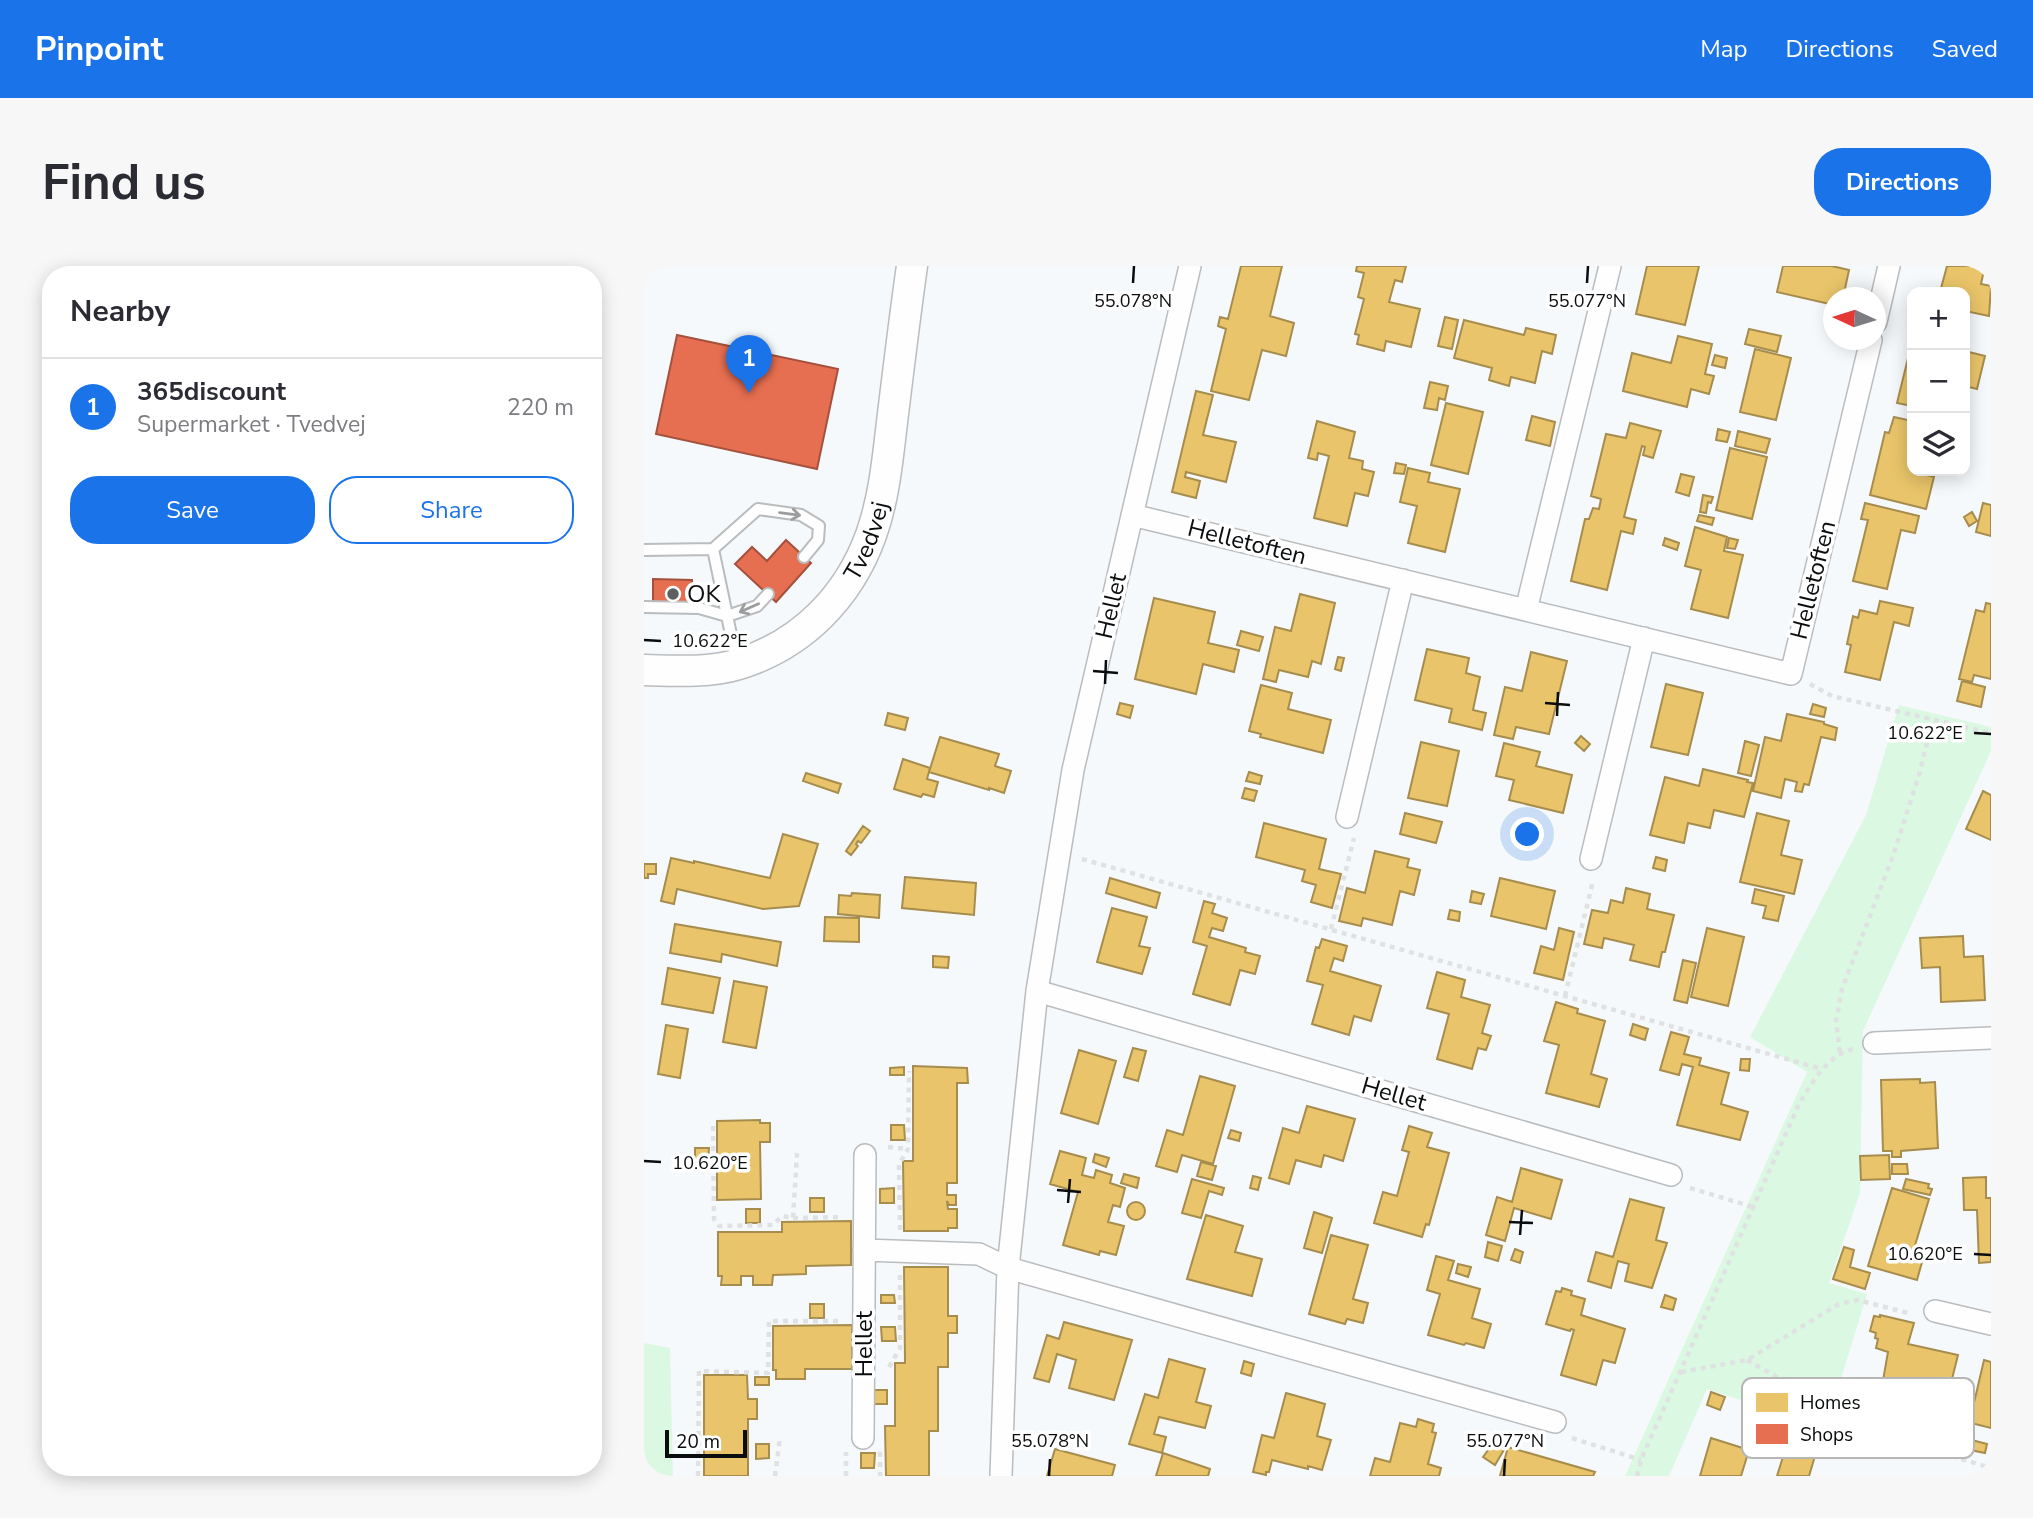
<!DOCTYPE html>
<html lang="en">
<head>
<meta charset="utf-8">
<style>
	body { margin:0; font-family:"Nunito Sans",sans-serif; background:#f7f7f7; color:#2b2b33 }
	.controls { position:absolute; right:21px; top:21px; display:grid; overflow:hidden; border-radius:14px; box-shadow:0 4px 18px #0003 }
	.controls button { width:63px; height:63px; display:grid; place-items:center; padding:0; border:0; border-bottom:2px solid #e1e1e2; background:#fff; color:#2b2b33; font:35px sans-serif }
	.compass { position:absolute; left:1179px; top:21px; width:63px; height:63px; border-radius:50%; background:#fff; box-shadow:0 4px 18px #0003; rotate:274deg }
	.scale { position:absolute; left:21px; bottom:18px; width:82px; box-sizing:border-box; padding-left:7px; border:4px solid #0a0c0e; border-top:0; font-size:19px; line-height:24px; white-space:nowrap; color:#0a0c0e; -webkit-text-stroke:5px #fff; paint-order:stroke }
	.you { position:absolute; left:884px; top:569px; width:24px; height:24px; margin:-18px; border:5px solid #fff; border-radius:50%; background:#1a73e8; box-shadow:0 0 0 10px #1a73e833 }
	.badge { display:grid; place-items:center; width:46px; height:46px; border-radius:50%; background:#1a73e8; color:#fff; font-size:23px; font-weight:700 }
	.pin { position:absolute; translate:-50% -58px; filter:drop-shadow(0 2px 4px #0008) }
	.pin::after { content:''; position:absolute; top:37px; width:24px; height:21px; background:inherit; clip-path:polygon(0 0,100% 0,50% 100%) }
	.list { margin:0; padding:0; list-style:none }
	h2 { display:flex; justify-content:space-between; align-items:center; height:91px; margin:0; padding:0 28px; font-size:30px }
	h2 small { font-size:23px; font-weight:400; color:#7c7c81 }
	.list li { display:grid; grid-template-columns:46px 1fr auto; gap:21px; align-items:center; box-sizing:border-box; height:98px; padding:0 28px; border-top:2px solid #e1e1e2 }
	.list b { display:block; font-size:26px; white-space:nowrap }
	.list p { margin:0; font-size:23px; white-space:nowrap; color:#7c7c81 }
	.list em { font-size:23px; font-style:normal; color:#7c7c81 }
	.actions { display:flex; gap:14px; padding:21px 28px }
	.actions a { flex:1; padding:16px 0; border:2px solid #1a73e8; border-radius:28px; text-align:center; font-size:24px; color:#1a73e8 }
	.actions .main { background:#1a73e8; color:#fff }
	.icon { flex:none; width:38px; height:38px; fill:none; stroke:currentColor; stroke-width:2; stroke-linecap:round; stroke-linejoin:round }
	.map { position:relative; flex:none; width:1347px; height:1210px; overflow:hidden; border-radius:28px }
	header { display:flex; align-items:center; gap:42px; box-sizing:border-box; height:98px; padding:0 35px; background:#1a73e8; color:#fff }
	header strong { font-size:33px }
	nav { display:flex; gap:38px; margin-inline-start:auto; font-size:24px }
	.intro { display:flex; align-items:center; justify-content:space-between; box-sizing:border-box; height:168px; padding:0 42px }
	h1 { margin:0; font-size:49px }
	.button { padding:18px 32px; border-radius:28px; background:#1a73e8; color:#fff; font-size:24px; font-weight:700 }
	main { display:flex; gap:42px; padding:0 42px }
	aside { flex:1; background:#fff; border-radius:28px; box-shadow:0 4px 18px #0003 }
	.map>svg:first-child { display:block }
	.green { fill:#dbf8e3 }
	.homes { fill:#e9c46a; stroke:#a68d4e; stroke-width:2 }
	.shops { fill:#e76f51; stroke:#a5513d; stroke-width:2 }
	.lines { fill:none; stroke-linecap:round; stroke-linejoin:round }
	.lane-casing { stroke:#babcbe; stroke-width:14 }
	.street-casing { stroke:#babcbe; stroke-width:24 }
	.secondary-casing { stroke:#babcbe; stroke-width:33 }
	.path { stroke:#e0e1e2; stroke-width:4.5; stroke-dasharray:5 5; stroke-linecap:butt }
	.lane { stroke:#fefefe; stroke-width:10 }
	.street { stroke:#fefefe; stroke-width:21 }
	.secondary { stroke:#fefefe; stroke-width:30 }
	.oneway { stroke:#9c9d9e }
	.ticks { fill:none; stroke:#0a0c0e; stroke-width:2.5 }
	.poi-dot { fill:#5d5f61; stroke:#fff; stroke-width:2.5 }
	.labels { text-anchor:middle; stroke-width:7; stroke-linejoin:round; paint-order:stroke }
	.street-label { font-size:24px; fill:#0a0c0e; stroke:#fff }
	.poi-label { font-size:24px; fill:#0a0c0e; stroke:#fff; text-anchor:start }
	.key { fill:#fff; stroke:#b6b6b7; stroke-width:2 }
	.key-label { font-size:19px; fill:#0a0c0e }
	.ticks-label { font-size:18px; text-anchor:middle; fill:#0a0c0e; stroke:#fff; stroke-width:7; stroke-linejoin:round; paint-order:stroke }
</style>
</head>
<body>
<header>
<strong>Pinpoint</strong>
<nav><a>Map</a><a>Directions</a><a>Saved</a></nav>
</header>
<div class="intro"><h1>Find us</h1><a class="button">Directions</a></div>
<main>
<aside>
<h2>Nearby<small></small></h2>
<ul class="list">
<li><span class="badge">1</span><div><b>365discount</b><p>Supermarket · Tvedvej</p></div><em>220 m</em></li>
</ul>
<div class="actions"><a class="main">Save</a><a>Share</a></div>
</aside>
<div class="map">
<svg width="1347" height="1210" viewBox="0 0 1347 1210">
	<rect width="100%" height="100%" fill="#f6f9fb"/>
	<path class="green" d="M1255 439 1347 461V485L1219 765 1216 927 1185 1017 1223 1028 1182 1162 1063 1123 1025 1210H981L1163 806 1106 771 1222 549Z
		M0 1077 26 1082 29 1210H0Z"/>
	<path class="homes" d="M597 0H638L626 50 650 57 642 90 618 84 605 134 567 125 582 63 574 60 576 51 584 53Z
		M713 0H762L758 16 751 14 745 36 776 43 767 81 742 75 740 85 713 78 715 69 711 68 720 33 714 31 720 7 712 5Z
		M1003 0H1055L1041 59 992 48Z
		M1139 0H1188L1205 4 1199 32H1190V39L1133 26Z
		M1303 0H1341L1337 18 1347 20 1345 50 1321 45V26H1296Z
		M801 51 814 54 808 83 794 80Z
		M820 54 880 69 882 62 912 69 908 88 898 85 891 117 867 111 865 120 845 114 848 102 810 92Z
		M1105 63 1137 70 1133 86 1101 78Z
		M1034 70 1068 78 1061 108 1070 110 1065 128 1047 123 1043 141 979 125 988 87 1027 97Z
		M1268 76V140L1253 137Z
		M1111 83 1147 92 1132 154 1096 146Z
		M1321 85 1341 90 1333 123 1321 120Z
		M1071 89 1083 92 1081 102 1068 99Z
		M786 116 804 120 801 134 795 132 793 144 780 142Z
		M552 125 569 129 559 169 592 176 582 216 542 206 541 211 556 215 552 232 528 226Z
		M802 137 839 146 824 208 787 199Z
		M888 150 911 156 906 180 882 174Z
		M1250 151 1268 155V205L1290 211 1282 243 1226 229 1241 166 1245 167Z
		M673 155 711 166 705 192 719 195 718 203 730 206 724 230 711 227 703 260 670 252 685 190 674 187 673 194 664 192Z
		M986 157 1017 165 1009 192 999 189 1001 181 998 180 980 251 992 254 989 268 977 265 963 324 927 315 941 253H945L949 242 955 243 957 233 947 230 962 168 982 172Z
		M1074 163 1086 166 1083 176 1072 174Z
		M1094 165 1126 173 1122 187 1091 180Z
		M1086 182 1123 191 1108 253 1072 244Z
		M752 197 762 199 760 208 750 207Z
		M764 202 786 207 784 216 816 223 801 286 764 277 773 240 756 236Z
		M1037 208 1050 211 1045 230 1032 226Z
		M1059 229 1069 231 1067 237 1064 236 1062 247 1056 246Z
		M1221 237 1275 250 1271 267 1257 264 1243 323 1209 315 1224 254 1217 253Z
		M1339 237 1347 239V270L1332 266Z
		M1328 246 1333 255 1325 260 1320 251Z
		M1055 249 1070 252 1068 259 1053 255Z
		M1051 261 1083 271 1080 285 1099 289 1084 352 1047 343 1057 304 1041 300Z
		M1021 272 1035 277 1033 284 1019 279Z
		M1085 272 1094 274 1091 283 1083 282Z
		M656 328 691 337 677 398 668 395 664 411 635 404 632 416 619 413 631 361 647 365Z
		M510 332 571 346 564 377 595 384 590 406 559 398 552 428 491 413Z
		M1236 335 1269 342 1265 360 1250 356 1236 414 1201 406 1207 379 1203 378 1209 350 1214 352 1216 344 1233 348Z
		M1342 337 1347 338V413L1330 409 1328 416 1315 413 1332 344 1340 346Z
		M597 365 619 371 615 385 593 379Z
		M783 383 825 392 822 407 836 411 829 444 842 447 838 464 805 456 808 443 771 434Z
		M887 386 923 395 905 468 872 461 869 473 850 469 861 421 878 425Z
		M694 391 700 392 697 405 691 403Z
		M1318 415 1341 421 1337 441 1313 435Z
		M1022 418 1059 427 1044 489 1007 481Z
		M617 419 648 427 644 443 687 454 679 487 616 471 617 468 605 465Z
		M476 437 489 440 486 452 473 448Z
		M1169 438 1182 442 1180 451 1166 448Z
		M244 447 264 452 261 464 241 459Z
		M1143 448 1180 456V458L1193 462 1191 474 1177 471 1165 519 1160 518 1158 526 1151 525 1153 516 1141 513 1137 532 1109 525 1121 471 1137 475Z
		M937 470 946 478 940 485 931 477Z
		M296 471 355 488 351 500 367 505 360 527 345 522V524L285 506Z
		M1101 475 1115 479 1107 510 1094 507Z
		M777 476 815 485 803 540 764 532Z
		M860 477 896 486 892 500 928 509 919 547 865 534 870 514 852 510Z
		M259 493 286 502 283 513 294 516 290 531 279 528 277 531 250 523Z
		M1059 503 1104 514 1103 516 1109 517 1100 551 1070 544 1066 562 1044 557 1040 577 1006 569 1021 511 1055 520Z
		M605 506 618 510 616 518 602 515Z
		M162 507 197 518 194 527 159 515Z
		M601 522 613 525 610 535 598 532Z
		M1339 525 1347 529V574L1322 563Z
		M761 547 798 556 792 577 756 568Z
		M1113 547 1145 555 1137 589 1158 594 1150 628 1096 616Z
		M620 557 682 573 675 603 697 608 688 642 667 636 672 619 658 615 661 604 612 591Z
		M219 560 226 565 217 577 214 575 212 578 214 580 207 589 202 585Z
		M139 568 174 578 155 640 119 643 33 623 30 638 17 635 27 592 50 597V595L126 612Z
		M731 585 765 593 763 601 776 604 770 629 756 625 748 659 719 652 717 660 695 655 703 622 721 627Z
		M1012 591 1023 594 1021 605 1009 602Z
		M0 598H12V608H4V612H0Z
		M261 611 332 617 330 649 258 642Z
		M466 612 516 627 512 642 462 627Z
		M856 612 911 625 902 663 847 650Z
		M982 622 1006 628 1003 643 1030 649 1021 686H1018L1015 701 986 694 990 679 960 672 958 682 940 678 948 644 964 647 967 634 979 637Z
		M1111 623 1140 630 1134 655 1119 652 1122 640 1108 637Z
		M828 625 840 628 837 638 826 636Z
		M208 627 236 629 235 652 194 648 195 629 207 630Z
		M560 635 571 638 568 647 583 652 579 665 568 662 565 671 602 682 601 686 616 690 611 708 596 704 586 739 549 728 563 680 549 676Z
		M468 642 503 651 495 680 506 682 498 708 453 696Z
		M806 644 816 646 815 655 804 653Z
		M181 651 215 652V676L180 675Z
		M31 658 137 676 133 700 78 688 77 696 26 687Z
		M915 662 930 666 919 714 890 707 897 680 910 684Z
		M1063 662 1100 671 1084 740 1047 731Z
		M1319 670 1320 691 1339 690 1341 734 1297 736 1296 701 1278 702 1276 672Z
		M678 673 703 680 699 695 690 692 686 705 737 720 727 755 710 750 705 769 668 758 679 719 663 715 672 681 675 682Z
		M289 690 305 691 304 702 289 701Z
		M1039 694 1052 697 1043 737 1030 734Z
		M24 702 76 712 69 747 18 738Z
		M793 706 821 714 817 731 846 739 838 767 847 770 842 784 834 782 828 803 793 793 805 748 783 742Z
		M90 715 123 721 112 782 79 776Z
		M912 736 934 743 933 747 961 755 947 808 963 813 955 841 902 827 915 779 900 775Z
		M989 758 1004 763 1001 774 986 769Z
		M22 759 44 763 36 812 14 808Z
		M1027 766 1045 771 1040 788 1057 792 1055 799 1085 807 1077 838 1104 846 1096 874 1033 859 1049 801 1038 798 1035 809 1016 804Z
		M489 782 502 785 494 815 480 811Z
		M435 784 472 795 454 858 417 847Z
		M1097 793H1106L1105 805 1096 804Z
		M269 800 323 802 324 817H313V917H303V929H312V939H305L303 935 304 943H313V962H304V965H260L259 895H269Z
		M260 801V809H246V802Z
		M556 810 591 820 569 898 538 889 533 906 512 900 523 864 539 869Z
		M1276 813V817L1291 816 1294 882 1257 885V891H1248V885H1239L1237 814Z
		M663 840 711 853 699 895 680 889 677 901 652 894 645 918 625 912 639 862 655 867Z
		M116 854V857H126V876H116L117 933 73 934V855Z
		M247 859H260L261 874H247Z
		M765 860 788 867 783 881 805 887 785 959 782 958 778 971 730 957 739 926 753 930 765 886 758 884Z
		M587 864 597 867 595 875 584 872Z
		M51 882H65L64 896H51Z
		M416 885 442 892 438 909 450 912 452 904 468 909 466 917 481 922 476 941 469 939 464 956 480 960 472 989 456 985 455 989 419 979 434 926 406 918Z
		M451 888 465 892 462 901 449 896Z
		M1245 889 1246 913 1217 914 1216 890Z
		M557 896 572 900 568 914 553 910Z
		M1248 898H1263L1264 908H1248Z
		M877 902 918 914 907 953 870 942 861 975 842 969 853 931 868 936Z
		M480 908 495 912 493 922 477 917Z
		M609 910 617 912 614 924 606 922Z
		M1342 911V932H1347V996L1335 997 1333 944H1320L1319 912Z
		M548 913 580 922 578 929 565 925 557 952 538 947Z
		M1262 913 1285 918 1284 922 1288 923 1286 929 1259 923Z
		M250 922V937H236V923Z
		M1248 922 1285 933 1269 986 1280 989 1273 1014 1224 1000Z
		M166 932H180V946H166Z
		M986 933 1020 942 1012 974 1023 977 1008 1022 981 1015 985 998 974 995 967 1022 944 1015 952 986 969 991Z
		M483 945a9 9 0 1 1 18 0a9 9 0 1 1-18 0Z
		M102 943H116V957H102Z
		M670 946 688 952 678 987 660 982Z
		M562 949 599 960 591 986 618 993 608 1030 543 1013Z
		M207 955V999L162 1000V1008L129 1009 128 1019H109V1010H97V1019H77L78 1010H74V966H138V956Z
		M687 969 724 979 709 1033 724 1037 719 1057 703 1053 701 1058 665 1048Z
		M844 976 858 980 854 995 841 991Z
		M1200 981 1210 984 1206 1001 1226 1007 1221 1023 1189 1013Z
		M871 983 879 986 876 997 867 994Z
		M792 990 810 995 804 1014 836 1023 828 1052 847 1058 840 1082 822 1077 820 1079 784 1069 796 1028 783 1024Z
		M814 998 827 1001 824 1011 812 1007Z
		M260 1001H304V1050H313V1067H304V1101H294V1165H285V1210H242L241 1160H251V1097H261Z
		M918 1022 928 1025 927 1029 941 1033 937 1049 981 1063 971 1097 959 1094 952 1119 917 1109 930 1064 927 1063 926 1065 902 1058 912 1025 917 1026Z
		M237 1029H250L251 1037H237Z
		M1021 1029 1032 1033 1029 1044 1017 1041Z
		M166 1038H180V1052H166Z
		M1236 1049 1270 1057 1264 1078 1314 1089 1304 1129 1257 1118 1254 1130 1237 1126 1244 1086 1232 1082 1234 1073 1231 1072 1232 1067 1226 1065 1230 1050 1236 1051Z
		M420 1056 488 1074 470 1134 425 1122 432 1094 413 1088 405 1116 390 1112 403 1069 415 1073Z
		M208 1059V1103H161V1113H132V1104H129V1060Z
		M237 1061H251L252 1075H238Z
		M525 1093 561 1103 552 1136 567 1140 561 1162 515 1151 510 1168 522 1171 518 1187 485 1178 501 1128 514 1132Z
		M1340 1094 1347 1096V1162L1327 1157 1324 1173 1343 1178 1341 1187 1321 1183 1320 1187 1306 1183 1314 1151 1326 1154Z
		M600 1095 610 1098 607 1110 597 1107Z
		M60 1109H103L104 1133H113V1153H104V1210H60Z
		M111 1111H125V1119H111Z
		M230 1124H243V1138H229Z
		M1067 1126 1081 1131 1076 1144 1063 1139Z
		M642 1127 681 1138 673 1170 687 1174 678 1204 664 1200V1203L628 1194 625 1206H622V1209L609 1206 618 1169 630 1172Z
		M774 1153 790 1158 788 1166 792 1167 784 1198 797 1202 795 1210H726L731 1192 746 1196 756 1157 772 1161Z
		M1067 1172 1105 1184 1097 1210H1056Z
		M851 1175 861 1182 851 1199 839 1191Z
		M112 1178H125V1192L112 1193Z
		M864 1181 951 1206 949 1210H856Z
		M1142 1181 1171 1190 1165 1210H1133Z
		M411 1183 471 1199 468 1210H403Z
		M217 1187H231L230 1202H217Z
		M519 1187 566 1203 564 1210H512Z"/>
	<path class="shops" d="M33 69 194 103 173 203 12 168Z
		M142 274 167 297 132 336 91 298 108 281 123 295Z
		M9 313 48 314V343H9Z"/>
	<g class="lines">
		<defs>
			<path id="lane" d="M69 283 93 397
				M0 284 69 283 114 243 157 249 175 260 174 274 160 291
				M0 341 55 342 83 350 113 340 124 328"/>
			<path id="street" d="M1232 56 1245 0
				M488 249 1147 408 1227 74
				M882 344 966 0
				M703 551 759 314
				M947 593 1000 372
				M393 725 1027 909
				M1230 777 1347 772
				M220 984 335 988 364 1002 911 1156
				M1291 1045 1347 1058
				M219 1172 221 889
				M357 1210 364 1002 393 725 429 504 546 0"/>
			<g id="secondary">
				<path id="s1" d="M0 404C31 405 66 407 95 398 159 378 205 330 227 269 241 230 244 188 249 148 255 99 261 49 268 0"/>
			</g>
		</defs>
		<use href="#lane" class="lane-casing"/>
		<use href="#street" class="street-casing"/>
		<use href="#secondary" class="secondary-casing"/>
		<path class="path" d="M1166 418 1188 430 1347 467
			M438 593 1178 803
			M687 663 710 572
			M921 730 949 615
			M1196 786 1192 755 1198 723 1249 590 1275 509 1289 453
			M69 860 70 953 75 960 129 959 138 950 149 952 153 887
			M244 881 264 883
			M1046 922 1109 941
			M149 952 197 951
			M256 964 255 898 264 883 265 805
			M1103 1094 1140 1115 1180 1151 1347 1202
			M245 1101 256 1082V1008
			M1037 1106 1103 1094 1195 1038 1214 1034 1268 1048
			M928 1172 997 1194
			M236 1186V1210
			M54 1210 55 1105 124 1107 125 1055H198
			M131 1210 136 1172
			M202 1210V1186
			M993 1210 997 1194 1155 838C1169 816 1182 790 1209 783"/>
		<use href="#lane" class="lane"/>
		<use href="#street" class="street"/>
		<use href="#secondary" class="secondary"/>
	</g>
	<defs><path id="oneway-shaft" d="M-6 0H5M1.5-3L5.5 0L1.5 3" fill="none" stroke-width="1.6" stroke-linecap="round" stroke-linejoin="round" transform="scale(1.75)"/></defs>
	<g class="oneway">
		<use href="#oneway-shaft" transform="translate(146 248) rotate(8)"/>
		<use href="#oneway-shaft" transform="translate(105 342) rotate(156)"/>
	</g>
	<path class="ticks" d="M489 17 490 0M943 17 944 0M0 374 17 375M449 405 474 407M461 418 462 394M901 437 926 439M913 450 914 426M1330 467 1347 468M0 895 17 896M413 924 437 926M424 937 426 913M865 956 889 957M876 969 878 944M1330 988 1347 989M405 1210 406 1193M860 1210 861 1193"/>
	<circle class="poi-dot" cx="29" cy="328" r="7"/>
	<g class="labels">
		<g class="street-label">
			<text dy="8" stroke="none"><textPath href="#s1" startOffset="280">Tvedvej</textPath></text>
			<text transform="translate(603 276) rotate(14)" y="8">Helletoften</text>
			<text transform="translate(1169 314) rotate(-76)" y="8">Helletoften</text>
			<text transform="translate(467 340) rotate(-77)" y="8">Hellet</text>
			<text transform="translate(750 828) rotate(16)" y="8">Hellet</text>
			<text transform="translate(220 1078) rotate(-90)" y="8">Hellet</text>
		</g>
		<g class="poi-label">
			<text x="43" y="336">OK</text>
		</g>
	</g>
	<rect x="1098" y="1112" width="232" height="80" rx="10" class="key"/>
	<rect x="1112" y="1127" width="32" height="19" fill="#e9c46a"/>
	<rect x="1112" y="1158" width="32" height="20" fill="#e76f51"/>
	<g class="key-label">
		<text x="1156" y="1143">Homes</text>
		<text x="1156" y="1175">Shops</text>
	</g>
	<g class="ticks-label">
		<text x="489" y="41">55.078°N</text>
		<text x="943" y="41">55.077°N</text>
		<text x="66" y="381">10.622°E</text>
		<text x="1281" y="473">10.622°E</text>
		<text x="66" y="903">10.620°E</text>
		<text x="1281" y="994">10.620°E</text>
		<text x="406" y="1181">55.078°N</text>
		<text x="861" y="1181">55.077°N</text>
	</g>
</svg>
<div class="controls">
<button>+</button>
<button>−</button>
<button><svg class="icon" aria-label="layers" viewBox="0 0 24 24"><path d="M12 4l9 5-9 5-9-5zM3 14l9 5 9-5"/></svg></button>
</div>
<svg class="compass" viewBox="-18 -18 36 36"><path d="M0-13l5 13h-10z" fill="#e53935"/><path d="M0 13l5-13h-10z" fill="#7c7c81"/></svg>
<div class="scale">20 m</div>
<div class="you"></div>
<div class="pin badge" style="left:105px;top:127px">1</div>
</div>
</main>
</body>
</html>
